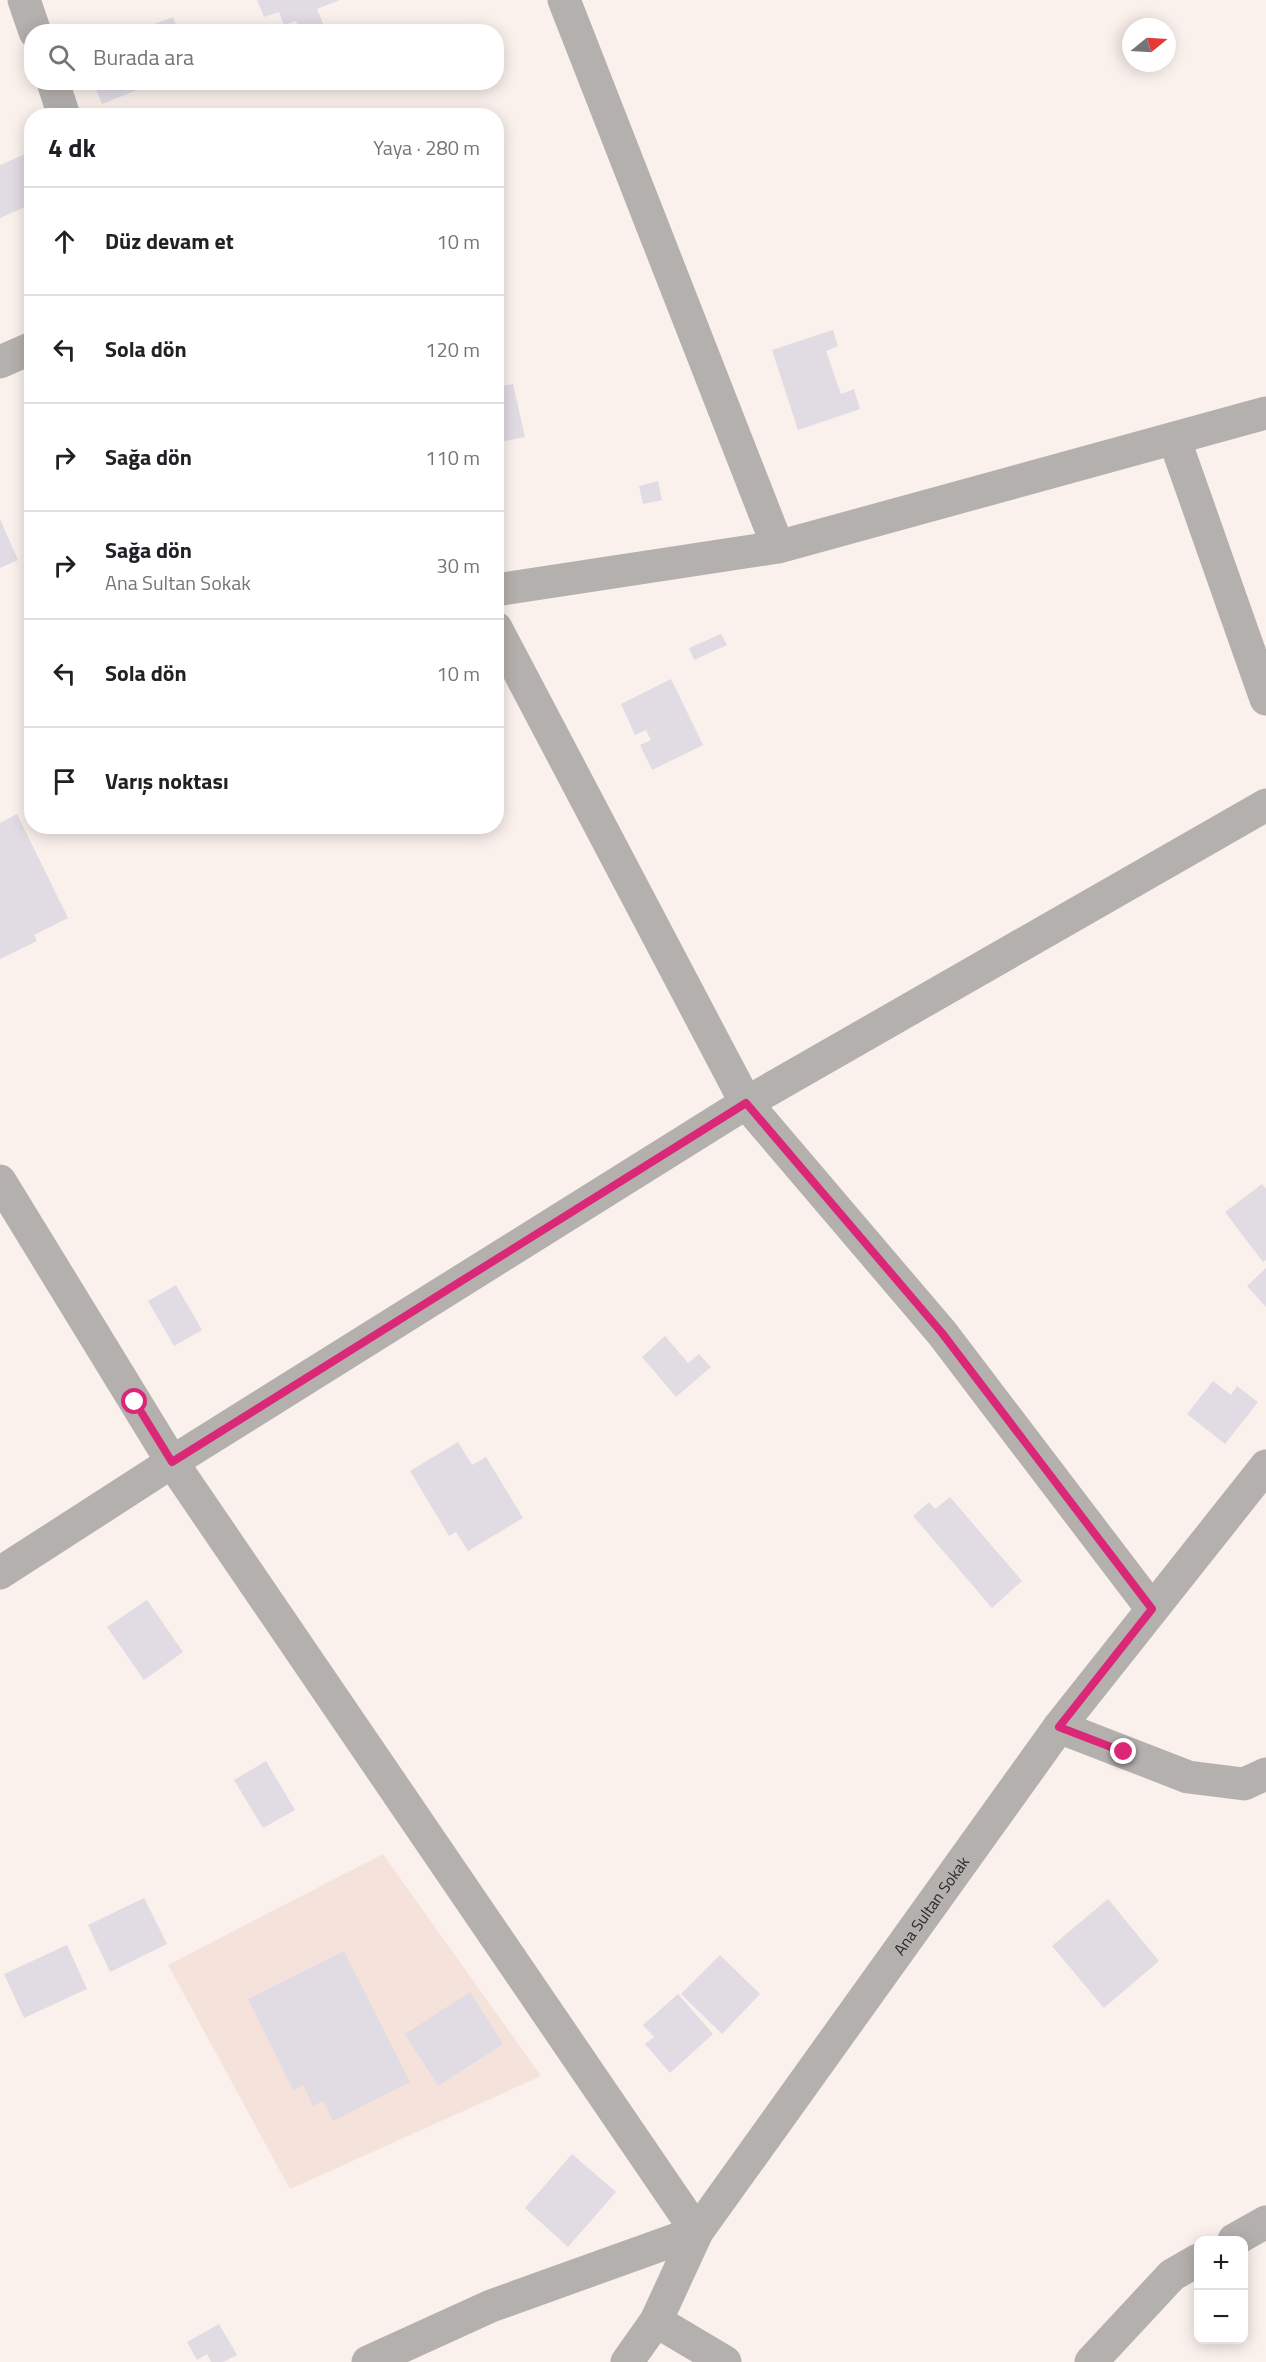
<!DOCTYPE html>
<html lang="tr">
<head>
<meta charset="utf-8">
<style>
	body { margin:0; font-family:"Titillium Web",sans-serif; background:#f2f2f2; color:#202124 }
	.controls { position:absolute; right:18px; bottom:18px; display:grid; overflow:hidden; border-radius:12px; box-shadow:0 3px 15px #0003 }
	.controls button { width:54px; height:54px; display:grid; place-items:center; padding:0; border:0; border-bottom:2px solid #e0e0e0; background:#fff; color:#202124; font:30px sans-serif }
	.compass { position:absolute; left:1122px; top:18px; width:54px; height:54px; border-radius:50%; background:#fff; box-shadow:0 3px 15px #0003; rotate:72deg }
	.stop { position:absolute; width:18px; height:18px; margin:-14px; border:4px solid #db2777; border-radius:50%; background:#fff }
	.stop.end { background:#db2777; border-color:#fff; box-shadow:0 2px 6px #0008 }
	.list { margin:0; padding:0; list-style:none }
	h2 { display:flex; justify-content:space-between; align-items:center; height:78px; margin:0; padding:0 24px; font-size:26px }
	h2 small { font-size:20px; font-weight:400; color:#757577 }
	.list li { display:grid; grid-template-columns:39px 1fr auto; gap:18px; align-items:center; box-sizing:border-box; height:108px; padding:0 24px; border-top:2px solid #e0e0e0 }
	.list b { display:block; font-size:22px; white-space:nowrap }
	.list p { margin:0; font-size:20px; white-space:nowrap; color:#757577 }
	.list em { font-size:20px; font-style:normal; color:#757577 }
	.icon { flex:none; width:33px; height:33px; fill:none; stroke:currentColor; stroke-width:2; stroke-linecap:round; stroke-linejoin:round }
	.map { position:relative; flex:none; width:1266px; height:2362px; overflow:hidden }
	.search { position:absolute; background:#fff; box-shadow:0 3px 15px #0003; left:24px; top:24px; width:480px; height:66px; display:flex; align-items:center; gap:15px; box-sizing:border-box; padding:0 21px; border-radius:24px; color:#757577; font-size:22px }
	.panel { position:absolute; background:#fff; box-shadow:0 3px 15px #0003; left:24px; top:108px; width:480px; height:726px; border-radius:24px }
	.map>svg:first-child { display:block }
	.built { fill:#f4e2db }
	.building { fill:#e1dce4 }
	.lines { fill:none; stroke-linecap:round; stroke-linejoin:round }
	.minor { stroke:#b4b0ae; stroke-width:33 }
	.tertiary { stroke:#b4b0ae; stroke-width:33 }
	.route { stroke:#db2777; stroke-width:8 }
	.labels { text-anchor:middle; stroke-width:4.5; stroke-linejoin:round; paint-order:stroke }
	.street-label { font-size:16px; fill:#2d2928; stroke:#fff }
</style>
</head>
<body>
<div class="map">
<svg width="1266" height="2362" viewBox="0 0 1266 2362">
	<rect width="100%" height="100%" fill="#faf0ec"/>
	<path class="built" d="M383 1854 541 2076 290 2189 168 1965Z"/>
	<path class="building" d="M257 0H340L317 9 325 28 317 32H300L296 21 284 25 279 12 264 17Z
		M173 17 179 32H136V31Z
		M93 82H155V83L102 104Z
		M32 151V204L0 218V165Z
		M833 330 838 346 826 351 841 394 854 389 860 409 798 430 772 350Z
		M513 384 525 437 496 443V387Z
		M658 481 662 500 643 504 639 486Z
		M0 519 18 560 0 568Z
		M721 634 727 645 694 660 689 648Z
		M671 679 703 745 652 770 640 745 651 740 646 730 635 735 621 704Z
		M17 814 68 918 34 935 37 941 0 959V823Z
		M1262 1184 1266 1189V1260L1263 1262 1225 1212Z
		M1266 1268V1307L1247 1286Z
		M176 1285 202 1330 174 1346 148 1301Z
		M665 1336 688 1363 699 1354 711 1367 676 1397 642 1357Z
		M1213 1381 1231 1395 1237 1386 1258 1402 1225 1444 1187 1414Z
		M458 1442 472 1465 486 1457 523 1518 468 1551 456 1532 449 1536 410 1471Z
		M950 1497 1022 1581 992 1608 913 1516 929 1502 935 1509Z
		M147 1600 183 1652 144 1680 107 1627Z
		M266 1761 295 1810 263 1828 234 1780Z
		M144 1898 167 1944 110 1972 88 1925Z
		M1108 1899 1159 1961 1104 2008 1052 1946Z
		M67 1945 87 1989 24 2018 4 1974Z
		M344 1951 410 2082 333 2121 323 2101 313 2106 303 2085 293 2090 248 1999Z
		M720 1955 760 1994 722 2034 681 1994Z
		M470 1992 503 2044 438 2086 405 2034Z
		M678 1994 713 2034 670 2073 645 2044 654 2037 643 2025Z
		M572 2154 616 2192 568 2247 525 2208Z
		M219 2324 237 2355 223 2362H211L207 2354 197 2360 187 2342Z"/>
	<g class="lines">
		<path class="minor" d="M24 0 35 32
			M564 0 778 547 1266 413
			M53 82 64 116
			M0 362 32 348
			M1174 438 1266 699
			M496 590 778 547
			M496 628 746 1103 942 1333 1152 1609
			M0 1181 172 1462 697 2232 491 2306 368 2362
			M0 1573 172 1462 746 1103 1266 805
			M1059 1727 1188 1777 1244 1784 1266 1774
			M1234 2240 1266 2222
			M656 2321 725 2362
			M1091 2362 1172 2275 1198 2260"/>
		<path class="tertiary" id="s1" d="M627 2362 656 2321 697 2232 1059 1727 1266 1466"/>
	</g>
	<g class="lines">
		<path class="route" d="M135 1402 172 1462 746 1103 942 1333 1152 1609 1059 1727 1124 1752"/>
	</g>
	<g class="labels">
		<g class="street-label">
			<text dy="6" stroke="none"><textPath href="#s1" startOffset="550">Ana Sultan Sokak</textPath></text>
		</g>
	</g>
</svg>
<div class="controls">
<button>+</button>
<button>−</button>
</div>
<svg class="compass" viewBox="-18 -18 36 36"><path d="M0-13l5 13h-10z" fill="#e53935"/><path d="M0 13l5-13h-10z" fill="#757577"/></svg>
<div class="stop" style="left:135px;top:1402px"></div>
<div class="stop end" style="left:1124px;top:1752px"></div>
<div class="search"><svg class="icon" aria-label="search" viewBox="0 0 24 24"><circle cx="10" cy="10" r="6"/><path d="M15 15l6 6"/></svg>Burada ara</div>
<section class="panel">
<h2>4 dk<small>Yaya · 280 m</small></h2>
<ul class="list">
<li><svg class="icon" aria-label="ahead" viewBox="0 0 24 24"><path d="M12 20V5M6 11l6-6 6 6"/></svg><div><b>Düz devam et</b></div><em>10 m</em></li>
<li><svg class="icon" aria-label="left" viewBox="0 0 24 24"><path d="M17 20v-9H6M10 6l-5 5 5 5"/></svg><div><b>Sola dön</b></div><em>120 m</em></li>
<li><svg class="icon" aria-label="right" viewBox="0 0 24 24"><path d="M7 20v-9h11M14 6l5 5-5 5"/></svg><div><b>Sağa dön</b></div><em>110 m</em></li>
<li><svg class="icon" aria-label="right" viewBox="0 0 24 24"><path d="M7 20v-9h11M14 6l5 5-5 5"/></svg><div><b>Sağa dön</b><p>Ana Sultan Sokak</p></div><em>30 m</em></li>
<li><svg class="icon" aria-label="left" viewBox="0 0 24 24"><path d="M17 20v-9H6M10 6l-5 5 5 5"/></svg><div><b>Sola dön</b></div><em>10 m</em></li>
<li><svg class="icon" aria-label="arrive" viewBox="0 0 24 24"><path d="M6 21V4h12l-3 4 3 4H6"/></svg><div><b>Varış noktası</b></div></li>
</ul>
</section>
</div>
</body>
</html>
